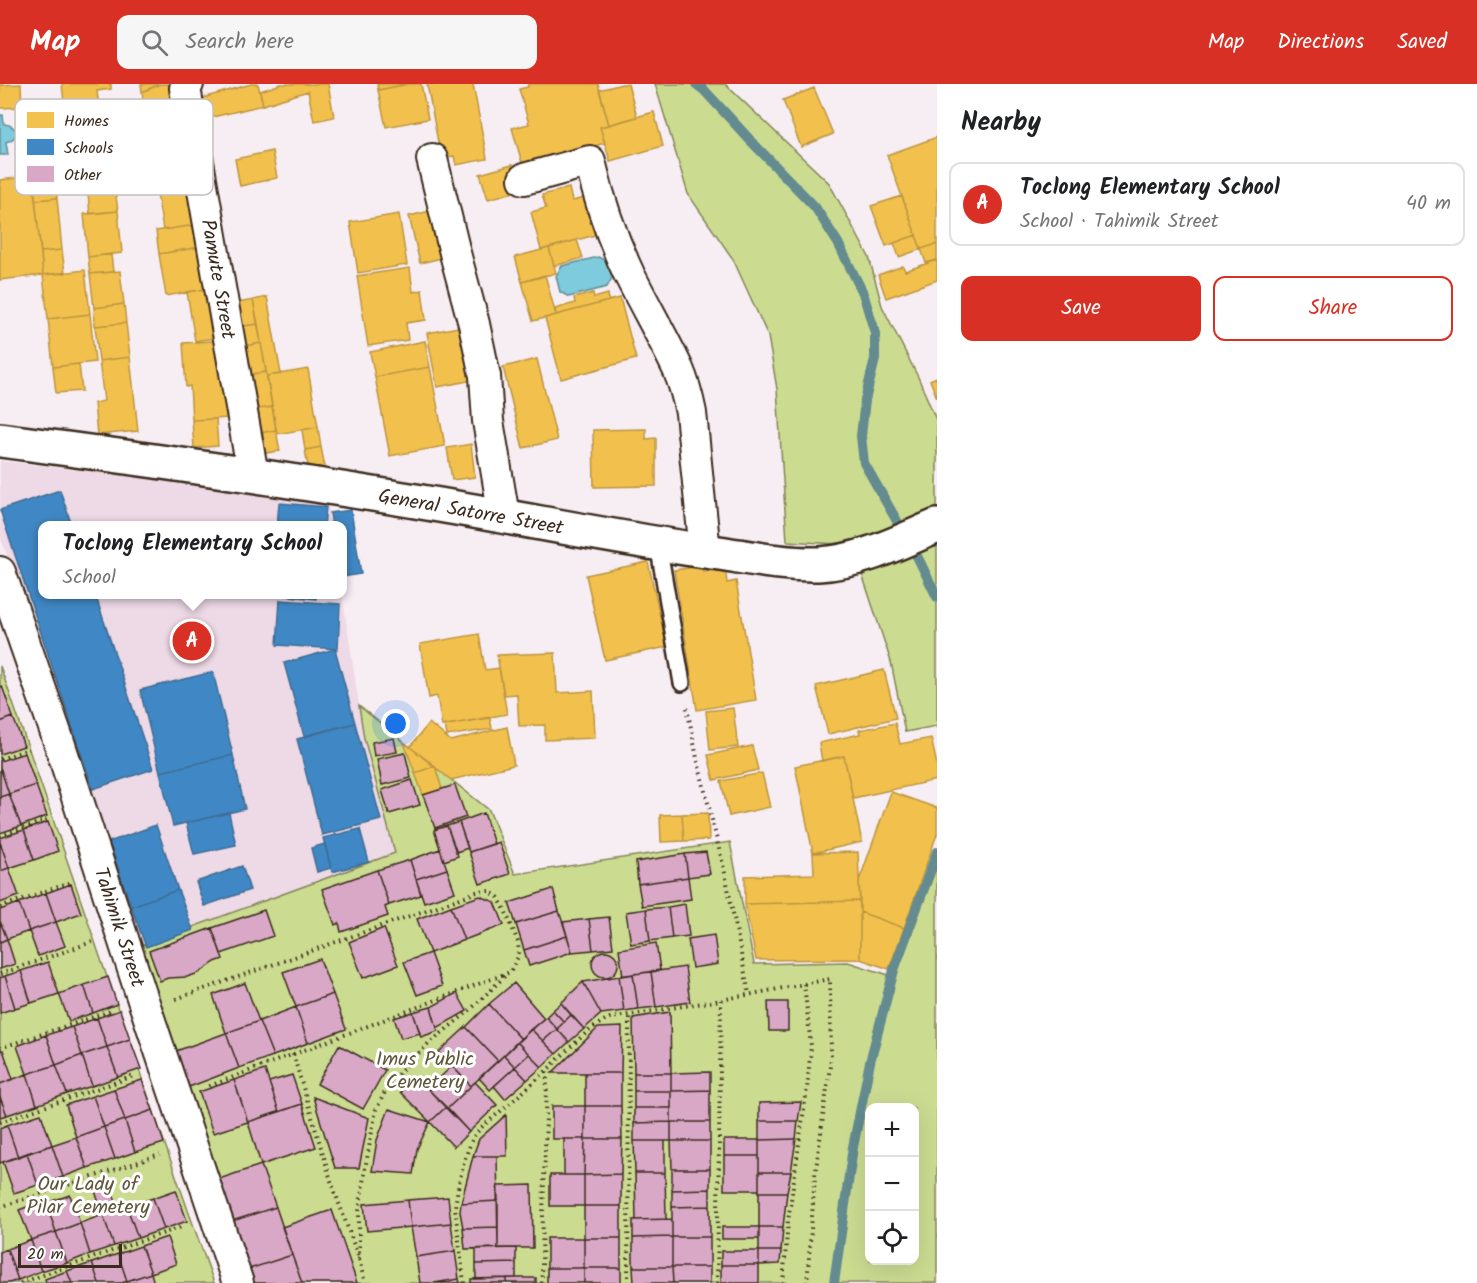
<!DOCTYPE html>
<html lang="en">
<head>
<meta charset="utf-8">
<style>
	body { margin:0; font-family:Kalam,sans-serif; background:#f6f6f6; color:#202124 }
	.controls { position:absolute; right:18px; bottom:18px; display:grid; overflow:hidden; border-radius:12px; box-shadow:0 6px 24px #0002 }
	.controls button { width:54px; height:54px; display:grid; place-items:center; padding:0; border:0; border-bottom:2px solid #e0e0e0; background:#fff; color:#202124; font:30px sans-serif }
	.scale { position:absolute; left:18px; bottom:15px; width:104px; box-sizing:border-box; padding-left:6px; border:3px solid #3b2a1e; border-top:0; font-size:16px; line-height:21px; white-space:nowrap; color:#3b2a1e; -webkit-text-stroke:4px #fff; paint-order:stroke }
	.you { position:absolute; left:396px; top:640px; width:21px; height:21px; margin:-15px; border:4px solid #fff; border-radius:50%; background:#1a73e8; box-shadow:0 0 0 9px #1a73e833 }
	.badge { display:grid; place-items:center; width:39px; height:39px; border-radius:50%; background:#d93025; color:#fff; font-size:20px; font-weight:700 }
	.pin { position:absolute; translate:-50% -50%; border:3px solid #fff; box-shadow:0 2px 6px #0006 }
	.popup { position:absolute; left:38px; top:437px; width:309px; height:78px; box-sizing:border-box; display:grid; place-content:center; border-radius:12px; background:#fff; filter:drop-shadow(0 2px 4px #0005); font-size:20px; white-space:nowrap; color:#757577 }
	.popup b { font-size:22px; color:#202124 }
	.popup::after { content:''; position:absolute; left:50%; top:100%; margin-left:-12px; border:12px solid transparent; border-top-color:#fff }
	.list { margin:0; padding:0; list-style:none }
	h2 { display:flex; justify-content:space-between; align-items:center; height:78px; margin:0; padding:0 24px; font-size:26px }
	h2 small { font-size:20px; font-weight:400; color:#757577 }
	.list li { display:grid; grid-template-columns:39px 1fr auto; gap:18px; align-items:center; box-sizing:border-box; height:84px; margin:0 12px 12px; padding:0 12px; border:2px solid #e0e0e0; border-radius:12px }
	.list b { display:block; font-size:22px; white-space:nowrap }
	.list p { margin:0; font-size:20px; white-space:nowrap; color:#757577 }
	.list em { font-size:20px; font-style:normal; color:#757577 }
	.actions { display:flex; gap:12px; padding:18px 24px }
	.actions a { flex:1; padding:14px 0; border:2px solid #d93025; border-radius:12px; text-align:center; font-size:21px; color:#d93025 }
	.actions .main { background:#d93025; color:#fff }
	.icon { flex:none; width:33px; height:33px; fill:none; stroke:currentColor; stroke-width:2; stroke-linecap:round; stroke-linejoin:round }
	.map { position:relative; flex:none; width:937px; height:1199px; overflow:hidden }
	header { display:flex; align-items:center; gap:36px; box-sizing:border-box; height:84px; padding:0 30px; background:#d93025; color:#fff }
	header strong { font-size:28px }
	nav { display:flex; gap:33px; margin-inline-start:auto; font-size:21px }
	.search { width:420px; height:54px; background:#f6f6f6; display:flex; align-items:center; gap:15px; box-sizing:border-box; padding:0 21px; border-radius:12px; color:#757577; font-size:22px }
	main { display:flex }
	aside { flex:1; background:#fff }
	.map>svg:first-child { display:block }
	.built { fill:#eed9e6 }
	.green { fill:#cbdc91; stroke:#838358; stroke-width:1.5; fill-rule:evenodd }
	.water { fill:#7dcbdc; stroke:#638b90; stroke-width:1.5 }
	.homes { fill:#f2c14e; stroke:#bb9440; stroke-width:1.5 }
	.schools { fill:#3f88c5; stroke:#3e6c93; stroke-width:1.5 }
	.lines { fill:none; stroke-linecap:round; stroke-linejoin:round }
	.stream { stroke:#638b90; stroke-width:10 }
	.building { fill:#d9a8c6; stroke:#3b2a1e; stroke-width:1.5 }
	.lane-casing { stroke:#3b2a1e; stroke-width:20 }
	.street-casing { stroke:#3b2a1e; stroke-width:34 }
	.secondary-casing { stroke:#3b2a1e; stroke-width:38 }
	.path { stroke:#3b2a1e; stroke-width:4; stroke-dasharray:1.5 4.5; stroke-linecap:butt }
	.lane { stroke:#fff; stroke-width:15 }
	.street { stroke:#fff; stroke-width:30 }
	.secondary { stroke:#fff; stroke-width:33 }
	.labels { text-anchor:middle; stroke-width:6; stroke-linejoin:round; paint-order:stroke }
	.street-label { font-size:20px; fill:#3b2a1e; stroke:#fff }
	.park-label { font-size:20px; fill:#5f563b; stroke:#fff }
	.key { fill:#fff; stroke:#c4bfbc; stroke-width:1.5 }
	.key-label { font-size:16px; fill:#3b2a1e }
</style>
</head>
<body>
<header>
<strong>Map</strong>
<div class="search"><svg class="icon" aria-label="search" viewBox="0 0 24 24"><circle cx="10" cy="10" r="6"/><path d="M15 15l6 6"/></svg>Search here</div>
<nav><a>Map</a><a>Directions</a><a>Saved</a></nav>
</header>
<main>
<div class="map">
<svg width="937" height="1199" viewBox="0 0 937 1199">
	<rect width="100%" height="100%" fill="#f7eef4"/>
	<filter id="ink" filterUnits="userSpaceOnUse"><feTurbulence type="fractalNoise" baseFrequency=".0167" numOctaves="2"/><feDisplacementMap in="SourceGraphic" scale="12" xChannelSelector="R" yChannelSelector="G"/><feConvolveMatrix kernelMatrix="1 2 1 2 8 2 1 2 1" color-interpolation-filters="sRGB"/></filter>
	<g filter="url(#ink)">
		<path class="built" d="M0 377 327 415 332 441 42 442V510H342V509L364 654 395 769 138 863 0 451Z"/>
		<path class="green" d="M655 0H725L829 99 869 173 882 222 918 293 937 338V426L863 455 839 460 787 457 777 305 768 252 733 175 688 110Z
			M937 459V645L936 642 905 648 891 578 862 490Z
			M0 582C72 788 140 994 214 1199H0Z
			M359 622 489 726 515 790 730 758 754 880 848 878 895 893 937 782V1199H245L138 863 395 769 364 654ZM870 1024H914V1176H870Z"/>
		<path class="water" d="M0 31H3L4 40C19 41 20 55 6 58L8 71H0Z
			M598 173 608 178 612 194 607 203 569 213 560 208 556 192 562 182Z"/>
		<path class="homes" d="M21 0 22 23 0 24V1Z
			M62 0H111V5L97 7 99 23 65 27Z
			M141 0H160L142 8Z
			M160 0H172L185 29 146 35 142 8Z
			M251 0H258L263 21 200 36 196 16Z
			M281 0H328L334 33 314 37 308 7 263 21 260 7Z
			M377 0H408L378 6Z
			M408 0H421L428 35 386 43 378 6Z
			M427 0H473L487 75 456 81 454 72 441 74Z
			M528 0H598L609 41 600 43 605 59 523 82 512 44 529 40 519 5 528 3Z
			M622 0H628L637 33 609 41 599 6Z
			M814 4 833 50 801 63 783 16Z
			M654 28 663 62 610 77 600 43Z
			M107 29 111 71 76 74 72 33Z
			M185 29 191 67 152 73 146 35Z
			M937 53V160L921 165 887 71Z
			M69 59 72 96 55 98 57 114 35 116 33 92H36L32 62Z
			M191 67 196 97 170 101 166 71Z
			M272 67 277 94 240 102 235 75Z
			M111 71 114 98 80 101 76 74Z
			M512 81 518 107 488 115 480 90Z
			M33 92 43 191 0 196V96Z
			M196 97 202 140 163 146 156 103Z
			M114 98 118 127 90 130 87 100Z
			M569 104 572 117 585 114 595 151 541 166 531 128 546 124 542 111Z
			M902 112 916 151 886 162 871 122Z
			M57 114 62 166 41 168 35 116Z
			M435 126 446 173 420 179 409 132Z
			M118 127 122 169 88 173 84 130Z
			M399 130 407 181 358 189 350 138Z
			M202 140 206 162 159 170 156 147Z
			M916 151 921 165 899 173 894 159Z
			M577 156 583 174 554 182 549 164Z
			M937 160V176L926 179 921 165Z
			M206 162 213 204 166 212 159 170Z
			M549 164 556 189 522 198 515 173Z
			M62 166 65 189 43 191 41 168Z
			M111 170 113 188 90 190 88 173Z
			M937 176V196L886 214 878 191 903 182 905 187Z
			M410 184 413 208 422 206 426 236 406 239 408 256 368 262 357 192Z
			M85 186 90 230 48 235 43 191Z
			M120 187 124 220 94 224 90 190Z
			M545 191 556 231 533 237 522 198Z
			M213 204 221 253 195 257 187 208Z
			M593 209 594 214 608 210 609 217 556 231 555 225 575 219 574 214Z
			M267 213 281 290 267 292 253 216Z
			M620 214 636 275 561 295 545 234Z
			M253 216 258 240 236 243 232 220Z
			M124 220 126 239 95 242 94 224Z
			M90 230 95 278 53 283 48 235Z
			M126 239 130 273 99 277 95 242Z
			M258 240 261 259 240 263 236 243Z
			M464 242 474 296 437 303 427 249Z
			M226 256 231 334 192 336 190 302 186 303 183 259Z
			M425 257 430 283 375 293 370 268Z
			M261 259 266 288 245 291 240 263Z
			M130 273 138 347 97 351 94 319 104 317 99 277Z
			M537 275 557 356 523 364 503 283Z
			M79 280 82 307 56 309 53 283Z
			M430 283 445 362 390 372 375 293Z
			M308 285 318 343 277 350 267 292Z
			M266 288 272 323 251 326 245 291Z
			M937 293V314L930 296Z
			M272 323 276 346 255 350 251 326Z
			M216 335 218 362 194 364 192 336Z
			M318 343 321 363 305 366 302 346Z
			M646 345V355L656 354V402L594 403 593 346Z
			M276 346 280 367 259 370 255 350Z
			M471 360 475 393 452 396 447 364Z
			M321 363 325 384 308 382 305 366Z
			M648 478 667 563 605 576 586 491Z
			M702 482 703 488 725 484 727 499 736 497 756 616 697 626 674 486Z
			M479 550 485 586 499 584 507 630 442 642 437 612 429 614 420 560Z
			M555 569 557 609 593 607 595 654 545 656V641L519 642 517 610 504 611 497 571Z
			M884 586 896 634 828 650 816 602Z
			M733 624 738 663 710 666 706 627Z
			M490 634 492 645 447 652 445 641Z
			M429 639 451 657 507 643 514 681 451 696 410 663Z
			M895 639 900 660 931 654 937 681V696L853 714 844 672 822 677 819 659 860 650 859 646Z
			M404 659 410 663 435 682 415 689Z
			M752 662 758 686 714 696 708 671Z
			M844 672 862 758 813 769 795 682Z
			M435 682 442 705 423 711 415 689Z
			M762 689 770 723 729 732 721 697Z
			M891 708 937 724V750L904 844 860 828 859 797Z
			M708 729 709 756 684 757 682 730Z
			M682 730 684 757 661 758 660 731Z
			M858 768 860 817 745 820V792L814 790 813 769Z
			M860 817V875L756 876 745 820Z
			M860 828 904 844 889 885 860 875Z"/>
		<path class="schools" d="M60 406 72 442H42V510H95L153 685 93 705 0 426Z
			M279 419 326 423 324 442H277Z
			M351 426 361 490 342 493V442H332L330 429Z
			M271 510H317L316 515Z
			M280 516 340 520 338 565 277 561Z
			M335 565 355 639 304 652 284 579Z
			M213 588 233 671 160 688 140 606Z
			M355 639 381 736 322 751 297 655Z
			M233 671 245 725 173 742 160 688Z
			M229 729 236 761 194 770 186 739Z
			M156 741 178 806 131 822 109 758Z
			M360 745 369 778 332 788 323 754Z
			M325 760 331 784 317 788 311 764Z
			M242 782 250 806 204 822 196 798Z
			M178 806 193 846 146 863 131 822Z"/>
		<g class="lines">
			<path class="stream" d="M696 0 704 6 750 56 815 123 838 159 863 209 875 249V275L865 316 861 352 864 379 918 474 937 513
				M834 1199 853 1063 870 978 894 886 937 768"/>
		</g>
		<path class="building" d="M2 602 13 633 0 638V603Z
			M13 633 24 662 0 670V638Z
			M394 654 397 668 374 672 372 658Z
			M25 669 36 701 9 710 0 683V677Z
			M405 669 411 694 382 701 377 675Z
			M0 683 9 710 0 713Z
			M412 696 420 721 389 730 382 706Z
			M36 701 47 732 21 742 9 710Z
			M455 701 466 733 435 744 423 711Z
			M9 710 21 742 0 749V713Z
			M484 729 494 760 469 768 459 738Z
			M48 738 58 767 34 776 24 746Z
			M459 738 468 764 456 768 447 742Z
			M447 742 458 772 444 777 434 746Z
			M24 746 34 776 9 784 0 758V754Z
			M0 758 9 784 0 787Z
			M499 758 510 790 480 800 469 768Z
			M440 765 447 785 416 795 410 776Z
			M706 768 710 790 688 793 685 770Z
			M685 770 688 793 638 800 636 778Z
			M410 776 421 811 389 821 377 786Z
			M9 784 19 812 0 819V787Z
			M447 785 455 808 424 818 416 795Z
			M377 786 389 821 385 823 388 832 341 848 339 839 335 841 322 805Z
			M688 793 691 815 642 822 638 800Z
			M71 800 81 829 56 838 46 809Z
			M553 805 559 827 516 840 509 819Z
			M46 809 56 838 29 847 19 819Z
			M480 812 495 818 504 841 464 856 451 822Z
			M19 819 29 847 7 855 0 837V826Z
			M685 820 689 852 672 854 668 823Z
			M451 822 464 856 430 869 417 835Z
			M668 823 672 854 650 857 646 825Z
			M646 825 650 857 631 860 626 828Z
			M264 826 273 852 221 870 212 844Z
			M559 827 567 852 524 866 516 840Z
			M609 833 613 864 593 866 589 835Z
			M589 835 593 866 572 868 563 838Z
			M0 837 7 855 0 858Z
			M56 838 65 862 38 872 29 847Z
			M212 844 223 875 215 878 199 889 187 893 168 894 160 897 149 867Z
			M384 844 398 881 363 894 349 858Z
			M714 851 718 880 692 884 688 855Z
			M567 852 572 868 529 882 524 866Z
			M7 855 15 880 0 885V858Z
			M656 859 660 886 623 892 619 865Z
			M592 880a13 13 0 1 1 26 0a13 13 0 1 1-26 0Z
			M430 869 442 902 417 911 404 878Z
			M320 875 333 910 296 923 283 888Z
			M48 878 59 910 31 919 21 887Z
			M685 883 690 918 656 923 651 888Z
			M21 887 31 919 15 924 5 892Z
			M651 888 656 923 638 925 633 890Z
			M633 890 638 925 624 927 619 892Z
			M5 892 15 924 0 929V894Z
			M619 892 624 927 601 930 583 898Z
			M108 893 117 920 93 929 84 901Z
			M583 898 601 930 584 945 561 919Z
			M245 899 259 937 226 949 213 911Z
			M514 899 544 934 521 955 489 920Z
			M84 901 93 929 69 937 59 910Z
			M457 909 467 927 437 944 431 923Z
			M333 910 346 945 308 959 296 923Z
			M768 918H788V947H769Z
			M561 919 571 931 564 938 553 926Z
			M489 920 521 955 498 977 466 943Z
			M296 923 308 959 273 972 259 937Z
			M431 923 438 947 421 953 413 928Z
			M120 926 130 955 107 963 97 934Z
			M553 926 564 938 557 945 546 933Z
			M413 928 420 949 401 954 394 934Z
			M670 928 671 989H634L633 934Z
			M571 931 584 945 569 958 557 945Z
			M546 933 557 945 543 957 531 945Z
			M97 934 107 963 82 971 72 943Z
			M259 937 273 972 239 984 226 949Z
			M72 943 82 971 56 981 46 951Z
			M466 943 498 977 471 1002 439 968Z
			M622 943 621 989H552L598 944Z
			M531 945 556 970 542 983 517 958Z
			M557 945 569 958 556 970 543 957Z
			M226 949 239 984 189 1003 176 967Z
			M46 951 56 981 27 990 17 962Z
			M130 955 141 985 118 993 107 963Z
			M517 958 529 970 515 983 504 971Z
			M339 961 385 986 363 1025 317 1000Z
			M107 963 118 993 92 1002 82 971Z
			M3 966 13 995 0 1000V967Z
			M529 970 542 983 527 996 515 983Z
			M82 971 92 1002 67 1010 56 981Z
			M504 971 515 983 490 1006 479 994Z
			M56 981 67 1010 37 1021 27 990Z
			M452 982 471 1002 447 1025 428 1005Z
			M515 983 527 996 505 1015 494 1002Z
			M265 986 279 1028 248 1038 234 996Z
			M710 988V1006L671 1007V989Z
			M585 989H621V1022H585Z
			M634 989H671V1007H634Z
			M27 990 37 1021 7 1031 0 1013V1000Z
			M292 991 302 1020 279 1028 269 998Z
			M416 993 446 1023 430 1038 400 1008Z
			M142 996 153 1026 125 1036 114 1005Z
			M234 996 248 1038 213 1049 199 1008Z
			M475 998 497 1021 469 1048 447 1025Z
			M114 1005 125 1036 104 1043 93 1012Z
			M710 1006V1038H671V1007Z
			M634 1007H671V1024H634Z
			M93 1012 104 1043 76 1053 66 1021Z
			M0 1013 7 1031 0 1033Z
			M313 1013 369 1034 359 1084H335Z
			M801 1018 798 1037H759V1019Z
			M302 1020 316 1063 261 1081 248 1038Z
			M552 1022H585V1055H552Z
			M585 1022H621L622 1055H585Z
			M446 1023 469 1048 454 1063 430 1038Z
			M634 1024H671V1038L634 1039Z
			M389 1025 430 1038 417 1065 413 1090 372 1087 377 1056Z
			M153 1026 164 1059 135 1068 125 1036Z
			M41 1030 52 1061 18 1073 7 1041Z
			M506 1031 507 1072H473L479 1055Z
			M125 1036 135 1068 115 1075 104 1043Z
			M759 1037H798L796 1055 759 1056Z
			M671 1038H710V1057H671Z
			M671 1038V1057H634V1039Z
			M7 1041 18 1073 0 1079V1044Z
			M104 1043 115 1075 87 1084 76 1053Z
			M76 1053 87 1084 63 1093 52 1061Z
			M564 1055H585L584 1091H564Z
			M585 1055H622L621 1090 584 1091Z
			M796 1055 791 1088H759V1056Z
			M724 1056H759V1072H724Z
			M634 1057H665V1089H635Z
			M671 1057H710V1085H672Z
			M52 1061 63 1093 38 1101 27 1069Z
			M27 1069 38 1101 14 1109 3 1078Z
			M473 1072H497L498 1117 461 1119Z
			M724 1072H759V1106H724Z
			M261 1081 276 1123 226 1139 213 1097Z
			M672 1085H710V1105L672 1106Z
			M759 1088H791L787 1108H759Z
			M635 1089H665L666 1135 636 1136Z
			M621 1090V1122H584V1091Z
			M550 1091H584V1122H550Z
			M108 1096 119 1126 103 1131 93 1101Z
			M532 1101 533 1164H498L497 1102Z
			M710 1105V1122L672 1123V1106Z
			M176 1106 187 1137 164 1145 153 1114Z
			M759 1108H787L783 1143H759Z
			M70 1111 80 1139 56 1148 46 1119Z
			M448 1113 451 1139 411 1143 408 1116Z
			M153 1114 164 1145 138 1154 127 1123Z
			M45 1116 56 1148 31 1156 19 1126Z
			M408 1116 411 1143 367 1147 364 1120Z
			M498 1117V1143L463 1144 460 1128 461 1119Z
			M584 1122H621V1154H584Z
			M710 1122V1153H672V1123Z
			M127 1123 138 1154 114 1162 103 1131Z
			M276 1123 292 1171 243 1187 226 1139Z
			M332 1126 357 1199H302L282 1143Z
			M103 1131 114 1162 90 1170 80 1139Z
			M672 1135V1153L633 1154V1136Z
			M80 1139 90 1170 67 1179 56 1148Z
			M451 1139 455 1167 416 1173 411 1143Z
			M498 1143V1164L465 1165 463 1144Z
			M722 1143H759V1155H722Z
			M759 1143H783L781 1167H759Z
			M56 1148 67 1179 41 1187 31 1156Z
			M167 1153 176 1180 151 1189 141 1162Z
			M672 1153V1183H633V1154Z
			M672 1153H710V1183H672Z
			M547 1154H584V1184H547Z
			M584 1154H621V1184H584Z
			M31 1156 41 1187 18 1196 7 1165Z
			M141 1162 151 1189 127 1197 118 1170Z
			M516 1164V1179L476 1180V1165Z
			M7 1165 18 1196 9 1199H0V1168Z
			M455 1167 459 1195 434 1199H420L416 1173Z
			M721 1167H759V1181H721Z
			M759 1167H781L780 1180 759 1181Z
			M118 1170 127 1197 122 1199H99L92 1179Z
			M292 1171 302 1199H247L243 1187Z
			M92 1179 99 1199H72L67 1187Z
			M516 1179V1194L476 1195V1180Z
			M721 1181H759V1199H721Z
			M633 1183H672L673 1199H634Z
			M672 1183H710V1199H673Z
			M547 1184H584V1199H547Z
			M584 1184H621V1199H584Z
			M67 1187 72 1199H46L45 1195Z
			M151 1189 154 1199H128L127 1197Z
			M507 1194V1199H471V1195Z
			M507 1194H536V1199H507Z
			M459 1195 460 1199H434Z"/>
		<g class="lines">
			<defs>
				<path id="lane" d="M658 460 682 599"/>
				<path id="street" d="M188 0 185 4 253 391
					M432 75 456 173 474 240 485 292 488 337 504 432
					M524 95 590 77C599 116 612 154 629 190 645 222 663 253 678 285 684 299 688 314 691 329L705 468
					M0 488 58 655 143 916 238 1199"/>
				<path id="secondary" d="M0 356C168 378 335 402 502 432 574 445 646 459 719 469 752 474 785 481 819 480 860 478 899 458 937 442"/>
			</defs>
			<use href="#lane" class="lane-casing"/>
			<use href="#street" class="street-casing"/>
			<use href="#secondary" class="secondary-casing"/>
			<path class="path" d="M687 624 697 674 725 789 749 910
				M0 675 29 665
				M0 752 50 735
				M0 823 72 798
				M0 890 92 858
				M176 915 477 808 489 807 498 813 505 826 518 858 519 871 510 888 207 1003
				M0 964 111 927
				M293 970 332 1100 359 1175 365 1199
				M0 1038 134 992
				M0 1123 160 1071
				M359 1175V1127L365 1085 376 1026 385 1008 399 989 428 960 468 928 507 890
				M20 1199 184 1142
				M464 1199 455 1124C457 1105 464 1072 473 1054 475 1050 478 1047 482 1043 503 1025 525 1007 546 987 566 969 585 945 610 934L721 916 830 895 831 975 815 1092 807 1199
				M542 1199C542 1128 546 1058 547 987
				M628 1199 629 930
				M717 1199 721 916
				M783 1199 788 1137 807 1004 811 962 804 900"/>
			<use href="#lane" class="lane"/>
			<use href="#street" class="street"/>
			<use href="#secondary" class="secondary"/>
		</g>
	</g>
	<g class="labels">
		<g class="street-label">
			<text transform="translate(219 195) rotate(80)" y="7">Pamute Street</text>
			<text transform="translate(471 427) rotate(10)" y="7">General Satorre Street</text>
			<text transform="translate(120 843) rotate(72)" y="7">Tahimik Street</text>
		</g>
		<g class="park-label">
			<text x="425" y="981">Imus Public<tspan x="425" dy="23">Cemetery</tspan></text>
			<text x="88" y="1106">Our Lady of<tspan x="88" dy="23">Pilar Cemetery</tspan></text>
		</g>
	</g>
	<rect x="15" y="15" width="198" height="96" rx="9" class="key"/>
	<rect x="27" y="28" width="27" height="16" fill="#f2c14e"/>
	<rect x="27" y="55" width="27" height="16" fill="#3f88c5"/>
	<rect x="27" y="82" width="27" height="16" fill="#d9a8c6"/>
	<g class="key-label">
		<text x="64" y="42">Homes</text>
		<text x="64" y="69">Schools</text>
		<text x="64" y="96">Other</text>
	</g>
</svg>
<div class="controls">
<button>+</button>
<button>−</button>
<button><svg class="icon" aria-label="locate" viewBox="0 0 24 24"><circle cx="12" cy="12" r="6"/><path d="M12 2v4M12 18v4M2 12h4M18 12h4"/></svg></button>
</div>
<div class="scale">20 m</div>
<div class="you"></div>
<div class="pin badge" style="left:192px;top:557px">A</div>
<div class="popup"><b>Toclong Elementary School</b>School</div>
</div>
<aside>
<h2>Nearby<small></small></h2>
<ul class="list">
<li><span class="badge">A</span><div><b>Toclong Elementary School</b><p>School · Tahimik Street</p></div><em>40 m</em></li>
</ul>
<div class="actions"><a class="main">Save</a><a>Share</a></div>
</aside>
</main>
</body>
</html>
